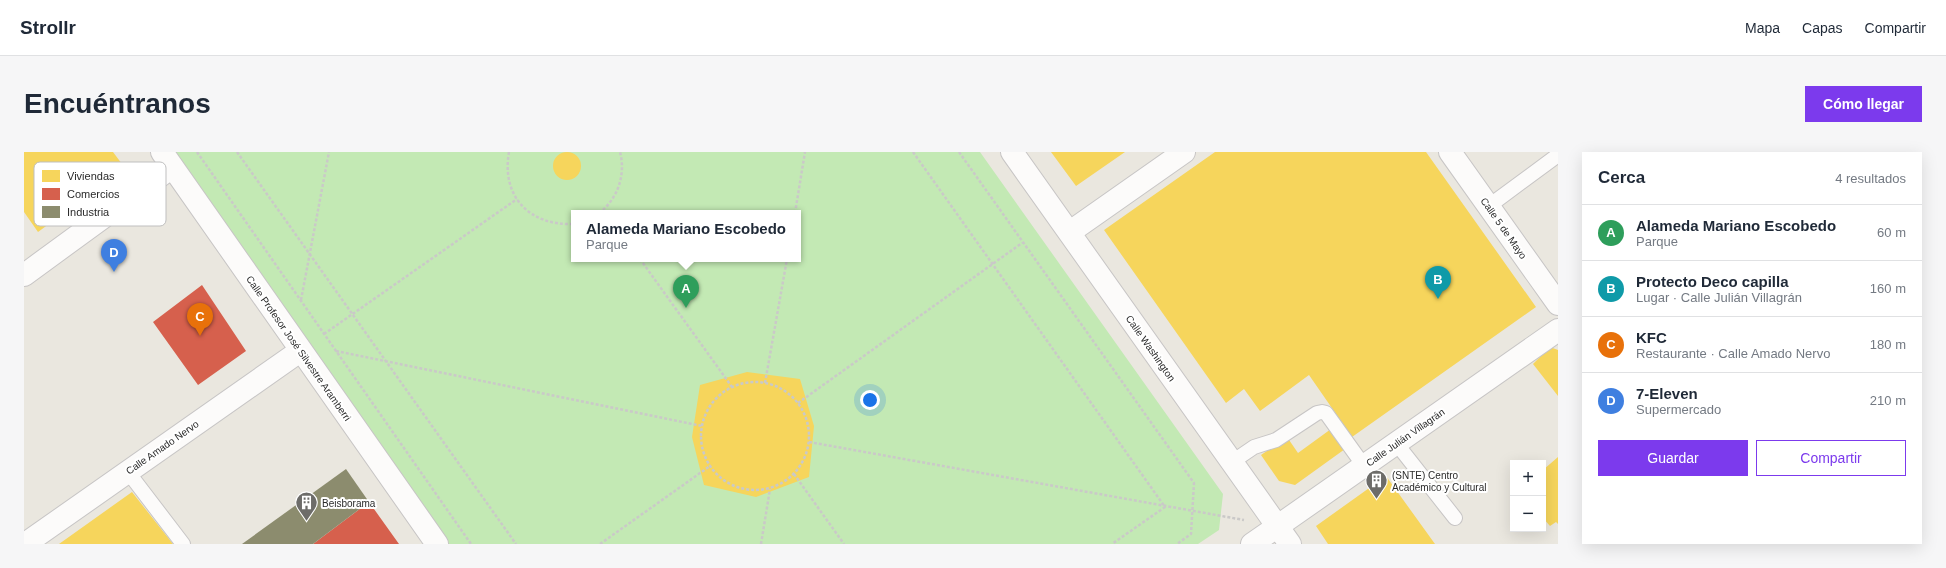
<!DOCTYPE html>
<html lang="es">
<head>
<meta charset="utf-8">
<style>
	body { margin:0; font-family:Arial,sans-serif; background:#f6f6f7; color:#1f2937 }
	.controls { position:absolute; right:12px; bottom:12px; display:grid; overflow:hidden; border-radius:0px; box-shadow:0 4px 16px #0002 }
	.controls button { width:36px; height:36px; display:grid; place-items:center; padding:0; border:0; border-bottom:1px solid #e0e1e3; background:#fff; color:#1f2937; font:20px sans-serif }
	.you { position:absolute; left:846px; top:248px; width:14px; height:14px; margin:-10px; border:3px solid #fff; border-radius:50%; background:#1a73e8; box-shadow:0 0 0 6px #1a73e833 }
	.badge { display:grid; place-items:center; width:26px; height:26px; border-radius:50%; background:#7c3aed; color:#fff; font-size:13px; font-weight:700 }
	.pin { position:absolute; translate:-50% -33px; filter:drop-shadow(0 1px 2px #0008) }
	.pin::after { content:''; position:absolute; top:21px; width:14px; height:12px; background:inherit; clip-path:polygon(0 0,100% 0,50% 100%) }
	.popup { position:absolute; left:547px; top:58px; width:230px; height:52px; box-sizing:border-box; display:grid; place-content:center; border-radius:0px; background:#fff; filter:drop-shadow(0 1px 3px #0005); font-size:13px; white-space:nowrap; color:#747a83 }
	.popup b { font-size:15px; color:#1f2937 }
	.popup::after { content:''; position:absolute; left:50%; top:100%; margin-left:-8px; border:8px solid transparent; border-top-color:#fff }
	.list { margin:0; padding:0; list-style:none }
	h2 { display:flex; justify-content:space-between; align-items:center; height:52px; margin:0; padding:0 16px; font-size:17px }
	h2 small { font-size:13px; font-weight:400; color:#747a83 }
	.list li { display:grid; grid-template-columns:26px 1fr auto; gap:12px; align-items:center; box-sizing:border-box; height:56px; padding:0 16px; border-top:1px solid #e0e1e3 }
	.list b { display:block; font-size:15px; white-space:nowrap }
	.list p { margin:0; font-size:13px; white-space:nowrap; color:#747a83 }
	.list em { font-size:13px; font-style:normal; color:#747a83 }
	.actions { display:flex; gap:8px; padding:12px 16px }
	.actions a { flex:1; padding:9px 0; border:1px solid #7c3aed; border-radius:0px; text-align:center; font-size:14px; color:#7c3aed }
	.actions .main { background:#7c3aed; color:#fff }
	.map { position:relative; flex:none; width:1534px; height:392px; overflow:hidden; border-radius:0px }
	header { display:flex; align-items:center; gap:24px; box-sizing:border-box; height:56px; padding:0 20px; background:#fff; border-bottom:1px solid #e0e1e3 }
	header strong { font-size:19px }
	nav { display:flex; gap:22px; margin-inline-start:auto; font-size:14px }
	.intro { display:flex; align-items:center; justify-content:space-between; box-sizing:border-box; height:96px; padding:0 24px }
	h1 { margin:0; font-size:28px }
	.button { padding:10px 18px; border-radius:0px; background:#7c3aed; color:#fff; font-size:14px; font-weight:700 }
	main { display:flex; gap:24px; padding:0 24px }
	aside { flex:1; background:#fff; border-radius:0px; box-shadow:0 4px 16px #0002 }
	.map>svg:first-child { display:block }
	.green { fill:#c3e9b4; fill-rule:evenodd }
	.homes { fill:#f6d55c }
	.shops { fill:#d6604d }
	.industry { fill:#8c8c6e }
	.lines { fill:none; stroke-linecap:round; stroke-linejoin:round }
	.lane-casing { stroke:#c7c5c5; stroke-width:16 }
	.street-casing { stroke:#c7c5c5; stroke-width:24 }
	.secondary-casing { stroke:#c7c5c5; stroke-width:24 }
	.path { stroke:#cac9c8; stroke-width:2.5; stroke-dasharray:3 2; stroke-linecap:butt }
	.lane { stroke:#fcfbfa; stroke-width:14 }
	.street { stroke:#fcfbfa; stroke-width:22 }
	.secondary { stroke:#fcfbfa; stroke-width:22 }
	.labels { text-anchor:middle; stroke-width:4; stroke-linejoin:round; paint-order:stroke }
	.street-label { font-size:10px; fill:#2a2a2a; stroke:#fff }
	.poi-label { font-size:10px; fill:#2a2a2a; stroke:#fff; text-anchor:start }
	.key { fill:#fff; stroke:#bfbfbf; stroke-width:1 }
	.key-label { font-size:11px; fill:#2a2a2a }
</style>
</head>
<body>
<header>
<strong>Strollr</strong>
<nav><a>Mapa</a><a>Capas</a><a>Compartir</a></nav>
</header>
<div class="intro"><h1>Encuéntranos</h1><a class="button">Cómo llegar</a></div>
<main>
<div class="map">
<svg width="1534" height="392" viewBox="0 0 1534 392">
	<rect width="100%" height="100%" fill="#eae7df"/>
	<path class="green" d="M147 0H956L1199 342 1195 378 1174 392H425ZM550 61H774V107H550Z"/>
	<path class="homes" d="M529 14a14 14 0 1 1 28 0a14 14 0 1 1-28 0Z
		M0 0H89L101 16 14 80 0 60Z
		M1027 0H1101L1052 34Z
		M1191 0H1402L1512 155 1328 285 1285 223 1236 259 1220 237 1202 251 1080 78Z
		M1526 195 1534 198V244L1509 212Z
		M723 220 776 227 790 274 785 325 732 345 680 333 668 285 676 233Z
		M1307 277 1321 297 1271 333 1255 329 1237 303 1263 285 1274 301Z
		M1534 305V372L1532 370 1526 374 1519 366V318Z
		M1362 324 1411 392H1304L1292 374Z
		M108 340 149 392H35Z"/>
	<path class="shops" d="M178 133 222 199 174 233 129 170Z
		M345 350 375 392H289Z"/>
	<path class="industry" d="M322 317 345 350 289 392H218Z"/>
	<g class="lines">
		<defs>
			<path id="lane" d="M1465 54 1534 3
				M1372 291 1431 366
				M1208 310 1230 295 1252 288 1293 261 1298 260 1302 261 1340 314
				M104 320 159 392"/>
			<path id="street" d="M1426 0 1534 152
				M1046 80 1160 0
				M0 123 148 15
				M1254 374 1534 178
				M1 392 276 199"/>
			<path id="secondary" d="M138 0 413 392
				M988 0 1266 392
				M1228 392 1254 374"/>
		</defs>
		<use href="#lane" class="lane-casing"/>
		<use href="#street" class="street-casing"/>
		<use href="#secondary" class="secondary-casing"/>
		<path class="path" d="M173 0 447 392
			M213 0 492 392
			M485 0C477 45 506 74 550 72
			M889 0 1141 355 1088 392
			M935 0 1170 331 1167 382 1153 392
			M575 61C594 47 602 22 596 0
			M771 61 781 0
			M616 107 708 235
			M277 148 305 0
			M300 182 493 47
			M312 199 678 274
			M677 284a54 54 0 1 1 108 0a54 54 0 1 1-108 0Z
			M741 231 763 107
			M774 251 998 91
			M785 290 1220 368
			M770 322 820 392
			M576 392 686 314
			M737 392 746 337"/>
		<use href="#lane" class="lane"/>
		<use href="#street" class="street"/>
		<use href="#secondary" class="secondary"/>
	</g>
	<defs>
		<symbol id="building-pin" viewBox="-11 -11 22 30"><path d="M0 17L-7.5 6A9.5 9.5 0 1 1 7.5 6Z" fill="#6d6c69" stroke="#fff"/><path d="M-4-6H4V6H1V3H-1V6H-4ZM-2.5-4.3h1.7v1.8h-1.7ZM.8-4.3h1.7v1.8H.8ZM-2.5-1h1.7V.8h-1.7ZM.8-1h1.7V.8H.8Z" fill="#fff"/></symbol>
	</defs>
	<g fill-rule="evenodd">
		<use href="#building-pin" x="1340" y="316" width="25" height="34"/>
		<use href="#building-pin" x="270" y="338" width="25" height="34"/>
	</g>
	<g class="labels">
		<g class="street-label">
			<text transform="translate(1480 76) rotate(55)" y="4">Calle 5 de Mayo</text>
			<text transform="translate(275 196) rotate(55)" y="4">Calle Profesor José Silvestre Aramberri</text>
			<text transform="translate(1127 196) rotate(55)" y="4">Calle Washington</text>
			<text transform="translate(1381 285) rotate(-35)" y="4">Calle Julián Villagrán</text>
			<text transform="translate(138 295) rotate(-35)" y="4">Calle Amado Nervo</text>
		</g>
		<g class="poi-label">
			<text x="1368" y="327">(SNTE) Centro<tspan x="1368" dy="12">Académico y Cultural</tspan></text>
			<text x="298" y="355">Beisborama</text>
		</g>
	</g>
	<rect x="10" y="10" width="132" height="64" rx="6" class="key"/>
	<rect x="18" y="18" width="18" height="12" fill="#f6d55c"/>
	<rect x="18" y="36" width="18" height="12" fill="#d6604d"/>
	<rect x="18" y="54" width="18" height="12" fill="#8c8c6e"/>
	<g class="key-label">
		<text x="43" y="28">Viviendas</text>
		<text x="43" y="46">Comercios</text>
		<text x="43" y="64">Industria</text>
	</g>
</svg>
<div class="controls">
<button>+</button>
<button>−</button>
</div>
<div class="you"></div>
<div class="pin badge" style="left:662px;top:156px;background:#2e9e5b">A</div>
<div class="popup"><b>Alameda Mariano Escobedo</b>Parque</div>
<div class="pin badge" style="left:1414px;top:147px;background:#0f9aa8">B</div>
<div class="pin badge" style="left:176px;top:184px;background:#e8710a">C</div>
<div class="pin badge" style="left:90px;top:120px;background:#3f7fe0">D</div>
</div>
<aside>
<h2>Cerca<small>4 resultados</small></h2>
<ul class="list">
<li><span class="badge" style="background:#2e9e5b">A</span><div><b>Alameda Mariano Escobedo</b><p>Parque</p></div><em>60 m</em></li>
<li><span class="badge" style="background:#0f9aa8">B</span><div><b>Protecto Deco capilla</b><p>Lugar · Calle Julián Villagrán</p></div><em>160 m</em></li>
<li><span class="badge" style="background:#e8710a">C</span><div><b>KFC</b><p>Restaurante · Calle Amado Nervo</p></div><em>180 m</em></li>
<li><span class="badge" style="background:#3f7fe0">D</span><div><b>7-Eleven</b><p>Supermercado</p></div><em>210 m</em></li>
</ul>
<div class="actions"><a class="main">Guardar</a><a>Compartir</a></div>
</aside>
</main>
</body>
</html>
